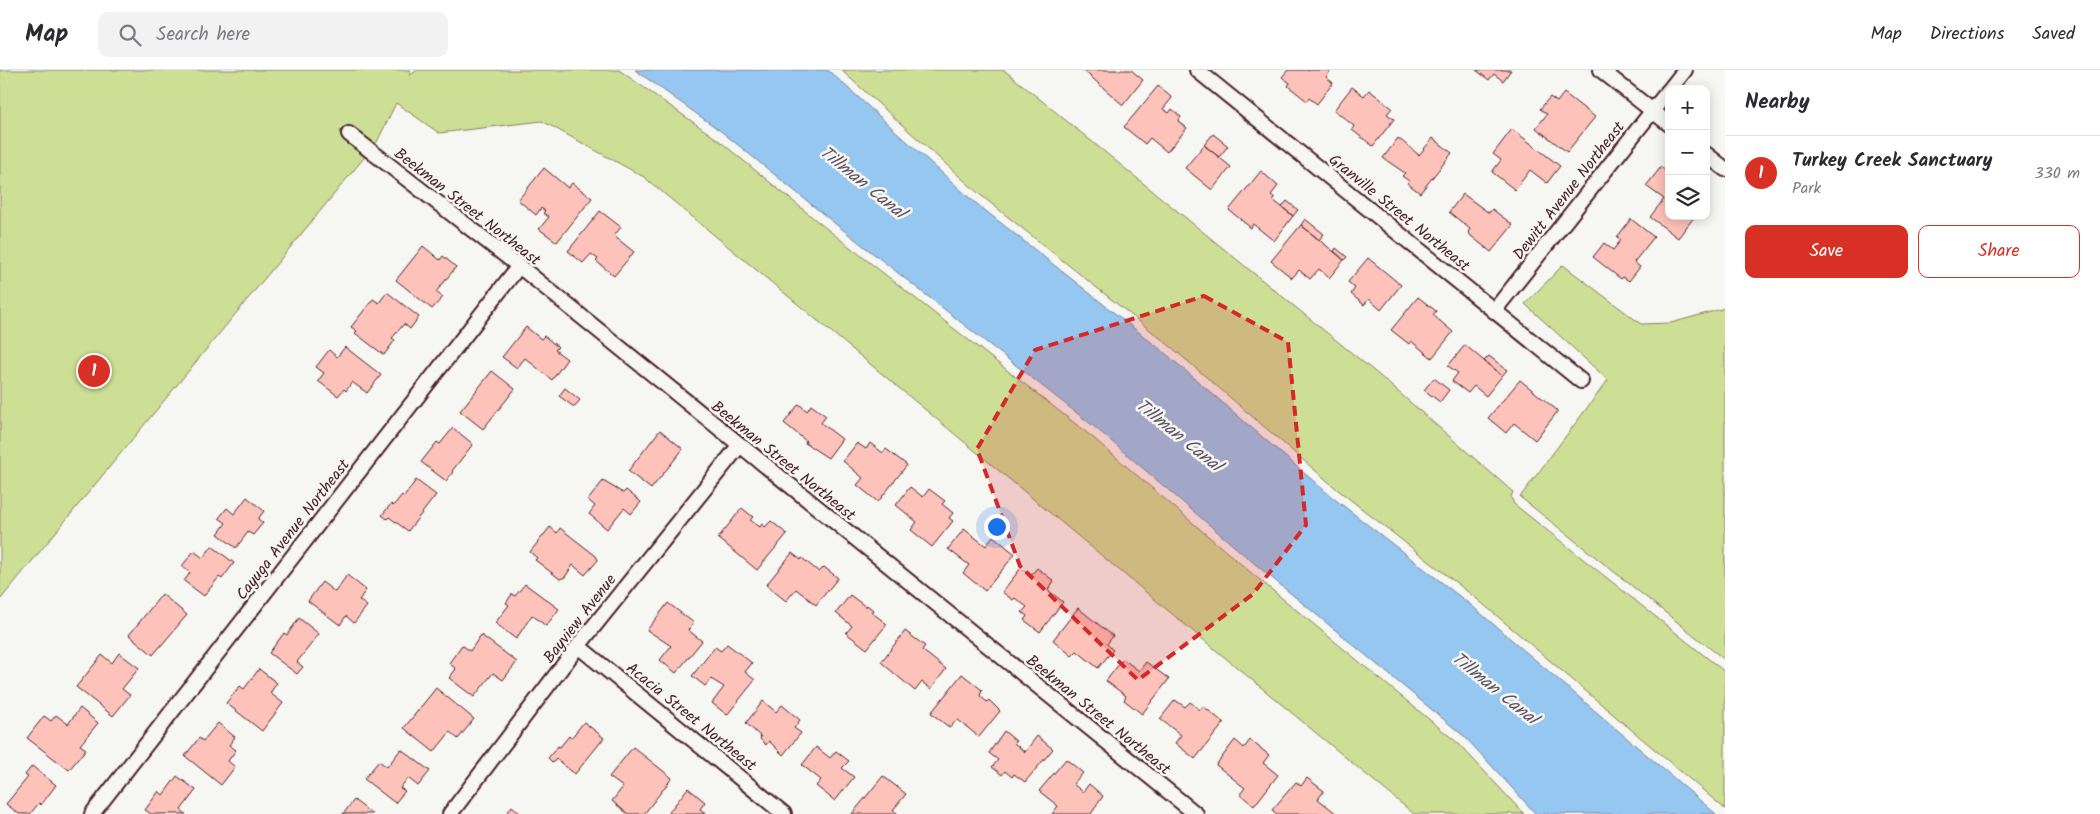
<!DOCTYPE html>
<html lang="en">
<head>
<meta charset="utf-8">
<style>
	body { margin:0; font-family:Kalam,sans-serif; background:#f2f2f3; color:#2b2b33 }
	.controls { position:absolute; right:15px; top:15px; display:grid; overflow:hidden; border-radius:10px; box-shadow:0 2px 12px #0003 }
	.controls button { width:45px; height:45px; display:grid; place-items:center; padding:0; border:0; border-bottom:1px solid #e1e1e2; background:#fff; color:#2b2b33; font:25px sans-serif }
	.you { position:absolute; left:996px; top:456px; width:18px; height:18px; margin:-12px; border:4px solid #fff; border-radius:50%; background:#1a73e8; box-shadow:0 0 0 8px #1a73e833 }
	.badge { display:grid; place-items:center; width:32px; height:32px; border-radius:50%; background:#d93025; color:#fff; font-size:16px; font-weight:700 }
	.pin { position:absolute; translate:-50% -50%; border:2px solid #fff; box-shadow:0 1px 5px #0006 }
	.list { margin:0; padding:0; list-style:none }
	h2 { display:flex; justify-content:space-between; align-items:center; height:65px; margin:0; padding:0 20px; font-size:21px }
	h2 small { font-size:16px; font-weight:400; color:#7c7c81 }
	.list li { display:grid; grid-template-columns:32px 1fr auto; gap:15px; align-items:center; box-sizing:border-box; height:75px; padding:0 20px; border-top:1px solid #e1e1e2 }
	.list b { display:block; font-size:19px; white-space:nowrap }
	.list p { margin:0; font-size:16px; white-space:nowrap; color:#7c7c81 }
	.list em { font-size:16px; font-style:normal; color:#7c7c81 }
	.actions { display:flex; gap:10px; padding:15px 20px }
	.actions a { flex:1; padding:11px 0; border:1px solid #d93025; border-radius:10px; text-align:center; font-size:18px; color:#d93025 }
	.actions .main { background:#d93025; color:#fff }
	.icon { flex:none; width:28px; height:28px; fill:none; stroke:currentColor; stroke-width:2; stroke-linecap:round; stroke-linejoin:round }
	.map { position:relative; flex:none; width:1725px; height:744px; overflow:hidden }
	header { display:flex; align-items:center; gap:30px; box-sizing:border-box; height:70px; padding:0 25px; background:#fff; border-bottom:1px solid #e1e1e2 }
	header strong { font-size:24px }
	nav { display:flex; gap:28px; margin-inline-start:auto; font-size:18px }
	.search { width:350px; height:45px; background:#f2f2f3; display:flex; align-items:center; gap:12px; box-sizing:border-box; padding:0 18px; border-radius:10px; color:#7c7c81; font-size:19px }
	main { display:flex }
	aside { flex:1; background:#fff }
	.map>svg:first-child { display:block }
	.green { fill:#ccdf94; stroke:#8b7f60 }
	.water { fill:#95c7f1; stroke:#7784a2 }
	.building { fill:#fdc2b9; stroke:#4a1f2b }
	.lines { fill:none; stroke-linecap:round; stroke-linejoin:round }
	.street-casing { stroke:#4a1f2b; stroke-width:18 }
	.street { stroke:#f6f6f2; stroke-width:14 }
	.marked { fill:#d62828; fill-opacity:0.2; stroke:#d62828; stroke-width:4; stroke-dasharray:10 6; stroke-linejoin:round }
	.labels { text-anchor:middle; stroke-width:5; stroke-linejoin:round; paint-order:stroke }
	.street-label { font-size:16px; fill:#4a1f2b; stroke:#f6f6f2 }
	.water-label { font-size:18px; font-style:italic; fill:#605166; stroke:#f6f6f2 }
</style>
</head>
<body>
<header>
<strong>Map</strong>
<div class="search"><svg class="icon" aria-label="search" viewBox="0 0 24 24"><circle cx="10" cy="10" r="6"/><path d="M15 15l6 6"/></svg>Search here</div>
<nav><a>Map</a><a>Directions</a><a>Saved</a></nav>
</header>
<main>
<div class="map">
<svg width="1725" height="744" viewBox="0 0 1725 744">
	<rect width="100%" height="100%" fill="#f6f6f2"/>
	<filter id="ink" filterUnits="userSpaceOnUse"><feTurbulence type="fractalNoise" baseFrequency=".02" numOctaves="2"/><feDisplacementMap in="SourceGraphic" scale="10" xChannelSelector="R" yChannelSelector="G"/><feConvolveMatrix kernelMatrix="1 2 1 2 8 2 1 2 1" color-interpolation-filters="sRGB"/></filter>
	<g filter="url(#ink)">
		<path class="green" d="M0 0H411L409 6 417 0H619L717 69 827 159 1091 366 1249 501 1459 674 1524 744H1414L644 107 542 51 439 63 396 33 377 72 0 530Z
			M841 0H1004L1380 306 1513 422 1511 427 1514 434 1725 602V739L1477 529 1338 420 1170 276 978 123Z
			M1563 195 1641 254 1671 253 1725 238V590L1520 427 1608 310 1525 234Z"/>
		<path class="water" d="M635 0H828L972 130 1165 283 1332 427 1472 536 1716 744H1536L1465 667 1255 494 1097 359 833 152 722 62Z"/>
		<path class="building" d="M1083 0H1131L1143 10 1123 35Z
			M1288 0H1331L1326 7 1333 13 1317 34 1309 28 1307 31 1288 16 1290 13 1282 7Z
			M1476 0H1511L1503 11 1494 4 1489 10Z
			M1158 16 1172 28 1163 39 1169 43 1172 39 1181 47 1178 51 1187 58 1167 82 1150 68 1145 74 1124 57Z
			M1352 17 1364 26 1369 20 1392 38 1387 44 1394 49 1373 76 1352 60 1354 56 1334 40Z
			M1564 23 1595 47 1567 82 1536 58 1547 44 1540 39 1550 27 1557 32Z
			M1512 59 1560 96 1547 113 1530 100 1515 120 1492 102 1501 90 1493 84Z
			M1213 64 1228 76 1219 87 1204 75Z
			M1398 68 1419 85 1433 68 1452 83 1420 123 1407 113 1409 111 1402 106 1405 103 1383 88Z
			M1204 75 1231 97 1212 120 1185 98Z
			M1661 97 1669 104V146H1695L1678 168 1650 147 1664 129 1646 116Z
			M544 98 568 118 572 113 592 128 557 172 539 159 549 147 543 143 545 141 541 138 536 145 518 130Z
			M1261 101 1278 116 1271 125 1275 128 1273 130 1293 146 1274 171 1253 154 1251 158 1229 140Z
			M1463 124 1489 143 1492 139 1513 155 1491 182 1471 166 1468 162 1470 159 1449 142Z
			M1287 131 1298 140 1293 146 1282 137Z
			M600 141 621 157 614 166 634 182 614 206 596 191 598 189 591 184 583 193 568 181Z
			M1305 149 1324 164 1319 170 1301 155Z
			M1631 149 1654 167 1634 192 1640 197 1629 211 1623 207 1621 209 1593 187 1604 173 1613 180 1621 170 1617 167Z
			M1301 155 1344 190 1329 208 1319 199 1310 209 1299 200 1292 208 1271 191Z
			M423 176 440 190 443 186 456 197 436 222 443 227 432 239 396 210Z
			M1336 178 1347 187 1344 190 1334 181Z
			M1368 188 1401 215 1381 240 1369 229 1364 235 1351 224 1355 218 1348 212Z
			M387 222 419 247 410 259 404 254 392 268 395 270 384 285 355 263 357 261 351 257 373 229 379 233Z
			M1418 227 1436 241 1433 245 1453 262 1432 288 1411 271 1409 274 1391 260Z
			M526 257 541 269 544 266 558 277 555 280 567 289 552 310 525 288 517 298 502 287Z
			M1465 275 1502 306 1486 326 1474 316 1468 323 1452 311 1458 303 1448 296Z
			M345 277 381 305 367 323 352 312 346 321 344 319 338 326 318 311 324 303 316 297 329 280 337 287Z
			M1489 286 1507 300 1502 306 1484 291Z
			M492 301 515 319 483 359 460 341Z
			M1434 308 1449 320 1440 332 1424 320Z
			M1520 310 1558 341 1535 370 1514 353 1506 363 1488 348Z
			M565 318 580 330 574 337 559 326Z
			M799 334 807 341 811 335 826 346 821 353 842 369 828 388 805 373 806 371 784 353Z
			M453 358 473 374 452 401 453 402 446 411 421 392 437 372 440 374Z
			M660 360 683 379 651 419 628 401Z
			M857 373 866 379 870 373 883 383 886 379 907 395 878 432 857 415 863 408 843 391Z
			M416 410 436 425 408 461 389 447 387 449 382 445 391 434 393 436 402 425 404 427Z
			M603 411 623 423 626 420 641 432 631 444 624 438 607 459 589 444 595 436 588 430Z
			M910 417 923 427 929 419 945 431 942 434 953 443 949 448 953 451 932 477 911 460 917 452 896 435Z
			M247 427 264 441 258 449 263 453 253 465 248 462 236 478 218 464 226 453 219 448 227 438 234 444Z
			M742 438 753 447 750 450 760 457 762 454 765 457 771 451 787 464 757 500 718 468Z
			M550 457 557 463 560 458 596 486 598 490 585 505 573 495 565 507 560 509 535 490 537 488 530 482Z
			M964 459 986 476 993 466 1015 484 985 521 963 503 969 495 948 479Z
			M212 476 234 493 222 509 219 507 204 526 184 511 190 503 182 496 194 481 203 488Z
			M792 483 801 490 802 488 819 502 824 497 838 508 816 535 796 519 786 531 766 515Z
			M1021 498 1030 506 1037 498 1054 511 1048 520 1063 532 1040 562 1024 550 1027 546 1022 542 1027 537 1015 528 1013 530 1002 522Z
			M347 505 366 520 359 530 367 536 354 553 346 546 340 555 308 531 322 512 335 522Z
			M525 514 559 539 546 556 532 545 516 569 495 553 509 535 506 533 512 524 515 526Z
			M162 524 187 545 153 585 129 565Z
			M850 525 866 537 867 535 873 540 871 542 887 554 867 579 846 563 852 556 836 543Z
			M668 533 694 553 688 560 702 571 676 603 660 590 671 576 647 560Z
			M1078 538 1113 566 1107 574 1113 580 1098 598 1077 581 1072 586 1053 570Z
			M299 548 319 564 297 592 303 597 297 604 269 583 284 563 287 565Z
			M905 561 925 576 922 580 946 599 931 619 922 612 915 621 881 592Z
			M481 565 517 592 503 610 493 603 474 627 449 608 456 599 449 593 462 575 470 581Z
			M727 574 752 593 745 602 755 610 727 645 712 633 724 617 711 609 705 616 692 606 715 577 721 581Z
			M119 583 139 598 122 619 130 625 113 646 76 617 102 585 112 593Z
			M1123 589 1139 601 1146 592 1169 609 1142 644 1124 630 1126 626 1106 611Z
			M259 599 277 613 270 623 283 633 262 661 226 633 240 616 244 619Z
			M962 604 982 620 980 626 987 632 989 630 1000 641 979 667 957 649 950 658 931 643Z
			M436 618 474 649 458 669 450 662 434 682 404 658Z
			M1175 630 1185 637 1190 632 1200 640 1203 636 1224 653 1195 689 1175 673 1181 665 1160 649Z
			M763 631 776 642 782 635 800 650 794 658 801 663 783 685 769 671 766 675 760 669 761 667 746 653Z
			M80 638 98 653 80 675 86 679 69 700 27 668 44 646 51 651 56 645 68 654Z
			M584 652 604 668 575 704 556 689 553 693 548 688 558 676 560 677 569 666 571 668Z
			M218 653 235 667 229 675 236 680 228 691 235 697 221 715 185 686 199 668 203 671Z
			M1004 661 1016 671 1014 673 1025 682 1037 666 1053 679 1025 712 1014 704 1012 707 1005 701 1002 705 992 697 998 690 989 683Z
			M1235 670 1244 678 1250 670 1269 685 1263 693 1278 705 1254 736 1240 724 1245 718 1216 695Z
			M633 677 672 708 644 744H628L612 731 623 717 609 707Z
			M816 677 830 688 836 681 849 691 842 698 854 707 835 731 816 716 821 710 802 695Z
			M401 679 430 701 418 716 408 708 400 718 405 721 395 733 364 709 379 691 387 697Z
			M1066 689 1083 703 1073 714 1083 722 1089 714 1103 726 1091 744H1052L1058 736 1039 721Z
			M32 696 56 715 41 735 39 733 30 744H19L6 734 28 707 25 705Z
			M177 706 196 720 181 740 186 744H151L145 740 159 721 163 725Z
			M883 706 906 724 893 740 898 744H852Z
			M1307 708 1324 721 1318 729 1337 744H1277L1272 740 1296 712 1301 716Z
			M688 718 705 732 700 739 707 744H672L669 742Z
			M354 730 372 744H343Z
			M512 736 521 744H506Z"/>
		<g class="lines">
			<defs>
				<path id="street" d="M1197 0 1581 311
					M1601 0 1669 54
					M1670 19 1685 0
					M349 64 519 196 1196 744
					M1706 84 1725 99
					M1494 241 1669 20
					M578 576 784 744
					M92 744 519 196
					M450 744 578 576 739 376"/>
			</defs>
			<use href="#street" class="street-casing"/>
			<use href="#street" class="street"/>
		</g>
	</g>
	<path class="marked" d="M1204 226 1288 272 1306 455 1253 524 1138 610 1020 496 977 379 1035 280Z"/>
	<g class="labels">
		<g class="street-label">
			<text transform="translate(1568 120) rotate(-52)" y="6">Dewitt Avenue Northeast</text>
			<text transform="translate(468 136) rotate(38)" y="6">Beekman Street Northeast</text>
			<text transform="translate(1400 142) rotate(39)" y="6">Granville Street Northeast</text>
			<text transform="translate(784 390) rotate(39)" y="6">Beekman Street Northeast</text>
			<text transform="translate(292 459) rotate(-52)" y="6">Cayuga Avenue Northeast</text>
			<text transform="translate(579 548) rotate(-52)" y="6">Bayview Avenue</text>
			<text transform="translate(1099 644) rotate(39)" y="6">Beekman Street Northeast</text>
			<text transform="translate(692 646) rotate(39)" y="6">Acacia Street Northeast</text>
		</g>
		<g class="water-label">
			<text transform="translate(863 112) rotate(39)" y="6">Tillman Canal</text>
			<text transform="translate(1179 365) rotate(39)" y="6">Tillman Canal</text>
			<text transform="translate(1495 618) rotate(39)" y="6">Tillman Canal</text>
		</g>
	</g>
</svg>
<div class="controls">
<button>+</button>
<button>−</button>
<button><svg class="icon" aria-label="layers" viewBox="0 0 24 24"><path d="M12 4l9 5-9 5-9-5zM3 14l9 5 9-5"/></svg></button>
</div>
<div class="you"></div>
<div class="pin badge" style="left:94px;top:301px">1</div>
</div>
<aside>
<h2>Nearby<small></small></h2>
<ul class="list">
<li><span class="badge">1</span><div><b>Turkey Creek Sanctuary</b><p>Park</p></div><em>330 m</em></li>
</ul>
<div class="actions"><a class="main">Save</a><a>Share</a></div>
</aside>
</main>
</body>
</html>
